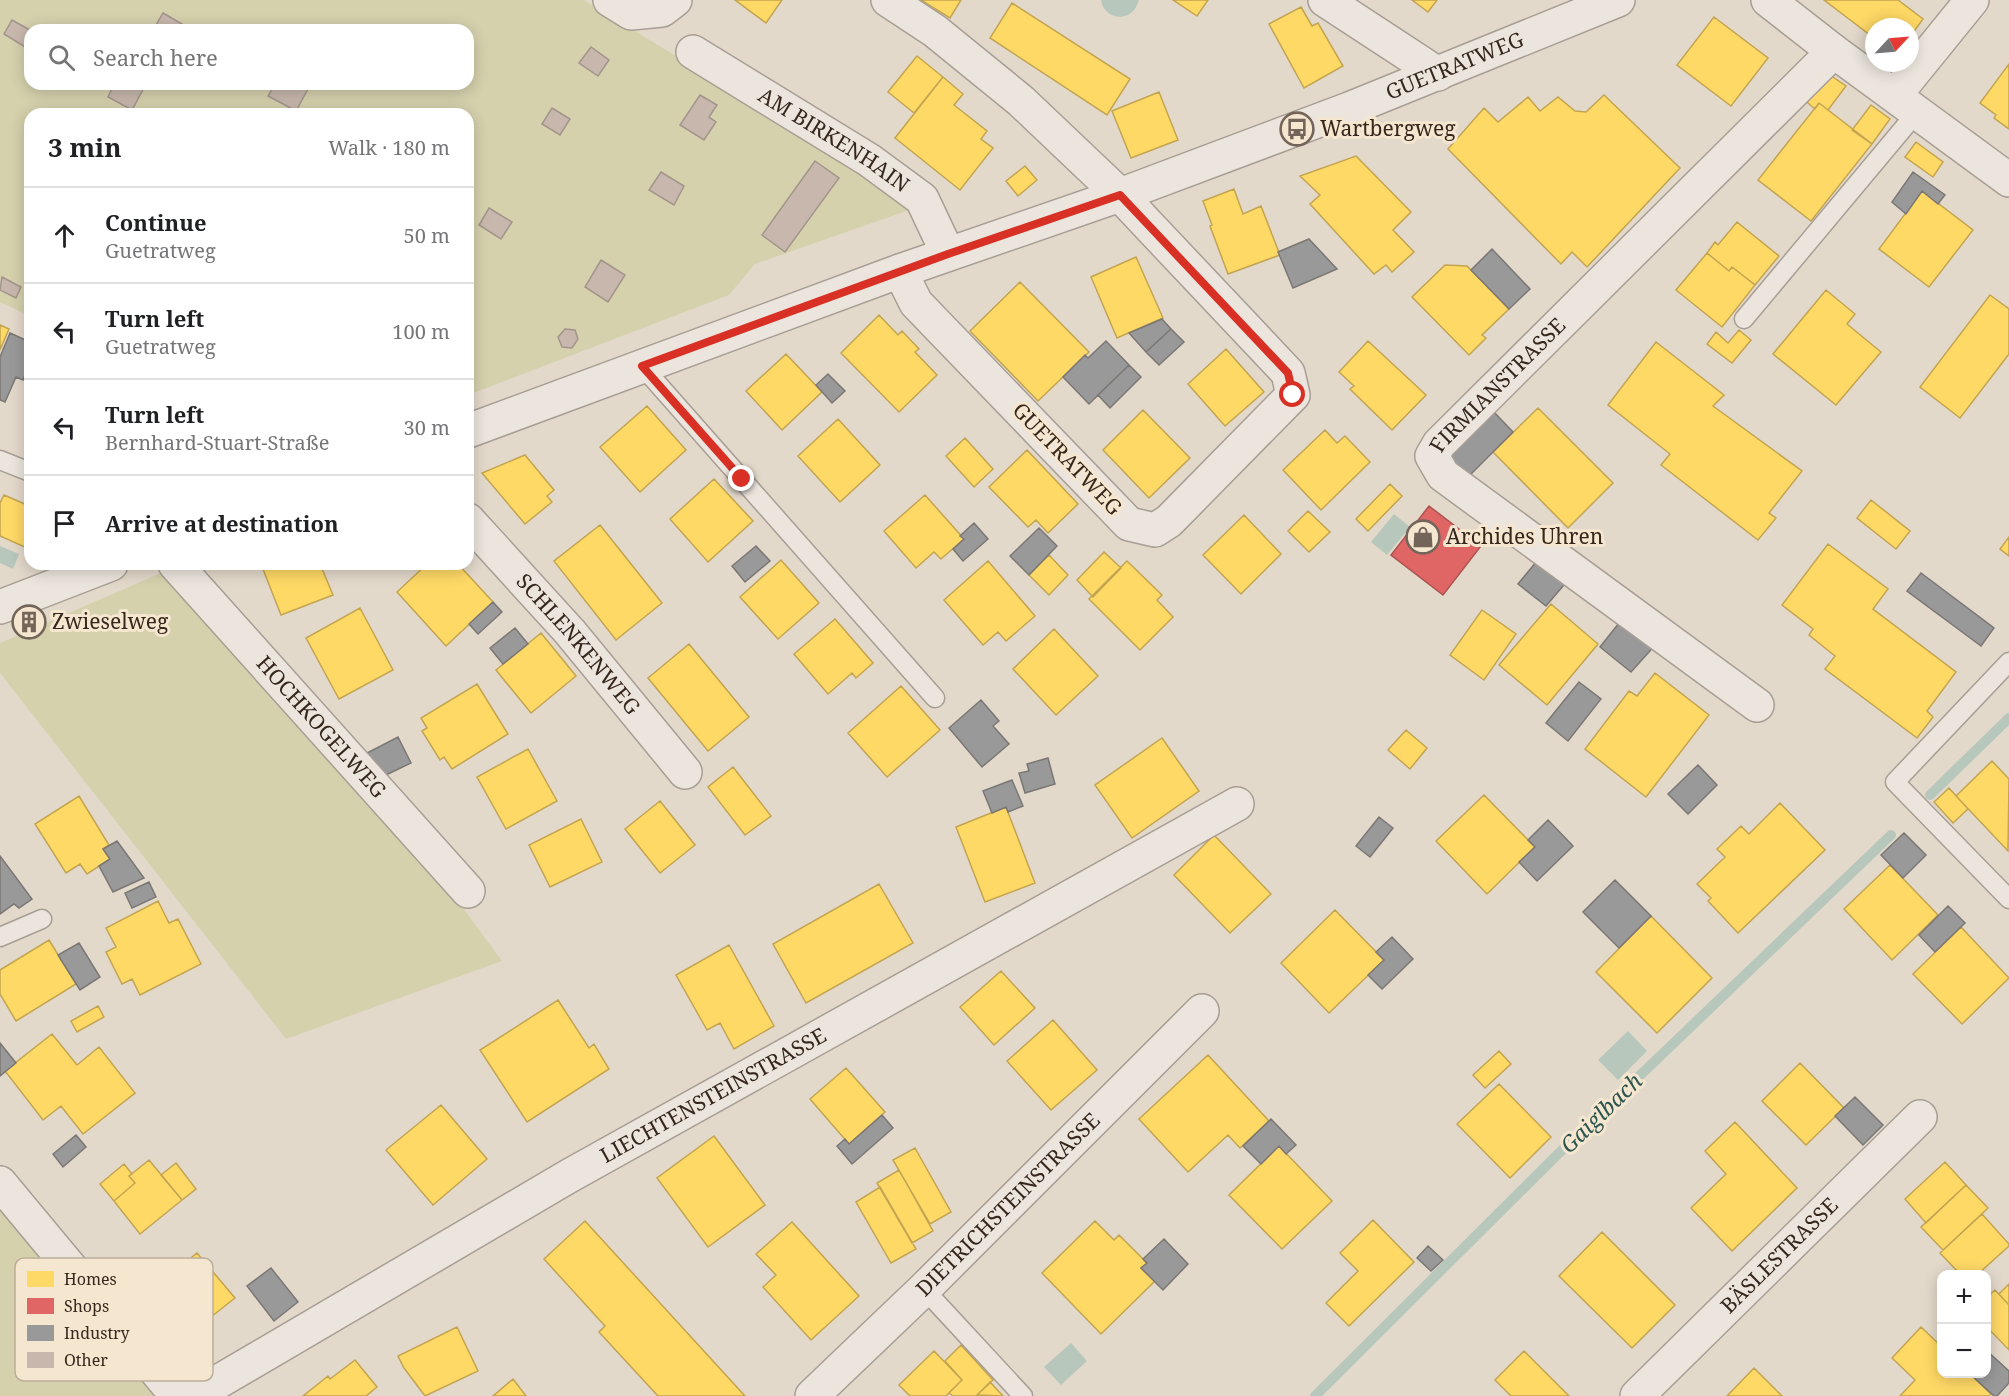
<!DOCTYPE html>
<html lang="en">
<head>
<meta charset="utf-8">
<style>
	body { margin:0; font-family:"Noto Serif",serif; background:#f6f6f6; color:#202124 }
	.controls { position:absolute; right:18px; bottom:18px; display:grid; overflow:hidden; border-radius:12px; box-shadow:0 3px 15px #0003 }
	.controls button { width:54px; height:54px; display:grid; place-items:center; padding:0; border:0; border-bottom:2px solid #e0e0e0; background:#fff; color:#202124; font:30px sans-serif }
	.compass { position:absolute; left:1865px; top:18px; width:54px; height:54px; border-radius:50%; background:#fff; box-shadow:0 3px 15px #0003; rotate:64deg }
	.stop { position:absolute; width:18px; height:18px; margin:-14px; border:4px solid #d93025; border-radius:50%; background:#fff }
	.stop.end { background:#d93025; border-color:#fff; box-shadow:0 2px 6px #0008 }
	.list { margin:0; padding:0; list-style:none }
	h2 { display:flex; justify-content:space-between; align-items:center; height:78px; margin:0; padding:0 24px; font-size:26px }
	h2 small { font-size:20px; font-weight:400; color:#757577 }
	.list li { display:grid; grid-template-columns:39px 1fr auto; gap:18px; align-items:center; box-sizing:border-box; height:96px; padding:0 24px; border-top:2px solid #e0e0e0 }
	.list b { display:block; font-size:22px; white-space:nowrap }
	.list p { margin:0; font-size:20px; white-space:nowrap; color:#757577 }
	.list em { font-size:20px; font-style:normal; color:#757577 }
	.icon { flex:none; width:33px; height:33px; fill:none; stroke:currentColor; stroke-width:2; stroke-linecap:round; stroke-linejoin:round }
	.map { position:relative; flex:none; width:2009px; height:1396px; overflow:hidden }
	.search { position:absolute; background:#fff; box-shadow:0 3px 15px #0003; left:24px; top:24px; width:450px; height:66px; display:flex; align-items:center; gap:15px; box-sizing:border-box; padding:0 21px; border-radius:18px; color:#757577; font-size:22px }
	.panel { position:absolute; background:#fff; box-shadow:0 3px 15px #0003; left:24px; top:108px; width:450px; height:462px; border-radius:18px }
	.map>svg:first-child { display:block }
	.green { fill:#d5d1ad; fill-rule:evenodd }
	.water { fill:#b7c7bb }
	.homes { fill:#ffd966; stroke:#c3a450; stroke-width:1.5 }
	.shops { fill:#e06666; stroke:#ad5350; stroke-width:1.5 }
	.industry { fill:#999; stroke:#7b7774; stroke-width:1.5 }
	.lines { fill:none; stroke-linecap:round; stroke-linejoin:round }
	.stream { stroke:#b7c7bb; stroke-width:10 }
	.building { fill:#c7b7ac; stroke:#a3958b; stroke-width:1.5 }
	.service-casing { stroke:#a89e95; stroke-width:21 }
	.minor-casing { stroke:#a89e95; stroke-width:36 }
	.service { stroke:#ebe5dd; stroke-width:18 }
	.minor { stroke:#ebe5dd; stroke-width:33 }
	.route { stroke:#d93025; stroke-width:8 }
	.labels { text-anchor:middle; stroke-width:6; stroke-linejoin:round; paint-order:stroke }
	.street-label { font-size:21px; fill:#36271d; stroke:#f5e6d0 }
	.poi-label { font-size:21px; fill:#36271d; stroke:#f5e6d0; text-anchor:start }
	.water-label { font-size:22px; font-style:italic; fill:#2c554f; stroke:#f5e6d0 }
	.key { fill:#f5e6d0; stroke:#bcad9a; stroke-width:1.5 }
	.key-label { font-size:16px; fill:#36271d }
</style>
</head>
<body>
<div class="map">
<svg width="2009" height="1396" viewBox="0 0 2009 1396">
	<rect width="100%" height="100%" fill="#e3d9cb"/>
	<path class="green" d="M0 0H584L834 152 915 208 755 264 729 295 468 395V114H30V316L0 302ZM30 30H468V84H30Z
		M163 572 443 881 502 961 286 1039 0 673V643Z
		M0 1205 156 1396H0Z"/>
	<path class="water" d="M1101 0H1138L1139 1C1137 4 1136 8 1134 10 1123 23 1103 16 1101 0Z
		M1394 514 1410 527 1387 555 1371 542Z
		M0 546 19 554 13 569 0 563Z
		M1628 1031 1647 1051 1618 1080 1598 1060Z
		M1071 1343 1087 1361 1061 1385 1044 1367Z"/>
	<path class="homes" d="M735 0H782L766 23Z
		M921 0H961L950 18Z
		M1173 0H1208L1197 16Z
		M1412 0H1437L1428 12Z
		M1824 0H1898L1923 19 1910 37V27H1874V38Z
		M1012 3 1130 79 1107 115 990 38Z
		M1301 7 1312 26 1318 23 1343 66 1304 88 1269 24Z
		M1714 17 1768 58 1731 106 1677 65Z
		M917 56 943 77 914 113 888 92Z
		M2009 64V129L1994 118 1996 115 1980 103Z
		M1827 73 1846 86 1828 110 1819 103 1815 109 1802 98Z
		M943 77 963 94 954 105 987 131 981 139 993 148 960 190 895 138Z
		M1159 92 1178 140 1131 158 1112 111Z
		M1604 95 1680 168 1587 267 1572 252 1561 264 1448 149 1484 108 1498 122 1528 97 1540 111 1558 97 1575 111 1586 112Z
		M1819 103 1872 144 1811 221 1758 180Z
		M1871 105 1890 119 1872 144 1852 130Z
		M1916 142 1943 162 1933 177 1905 157Z
		M1356 156 1411 212 1393 230 1414 252 1392 272 1386 265 1374 274 1310 204 1320 195 1300 176Z
		M1025 166 1037 180 1018 196 1006 181Z
		M1234 189 1243 214 1261 206 1280 255 1228 274 1210 226 1212 225 1203 201Z
		M1922 191 1973 230 1929 287 1879 249Z
		M1737 222 1779 256 1755 285 1732 267 1729 271 1707 253 1715 242 1718 245Z
		M1707 253 1729 271 1732 267 1755 285 1722 327 1676 290Z
		M1136 257 1163 318 1117 338 1091 277Z
		M1445 265 1467 266 1509 309 1482 335 1486 338 1469 355 1412 297Z
		M1020 282 1089 352 1038 401 970 331Z
		M1826 290 1855 314 1847 324 1881 352 1836 405 1773 354Z
		M1990 295 2009 309V354L1960 418 1920 387Z
		M879 315 898 335 902 331 919 349 915 352 937 375 899 412 841 353Z
		M0 325 9 329 0 350Z
		M1739 330 1751 340 1732 363 1707 344 1716 332 1728 343Z
		M1368 341 1426 395 1392 430 1350 389 1354 386 1339 372Z
		M1656 342 1724 395 1713 406 1802 471 1769 513 1776 518 1758 540 1661 465 1670 454 1608 405Z
		M1226 349 1264 392 1225 426 1188 384Z
		M786 354 822 392 782 430 746 391Z
		M647 406 686 450 640 492 600 447Z
		M1538 408 1613 483 1568 528 1493 452Z
		M1143 410 1190 458 1149 498 1103 450Z
		M838 419 880 465 840 502 798 456Z
		M1325 430 1337 443 1345 436 1370 462 1321 510 1283 470Z
		M965 438 993 469 974 487 946 456Z
		M1027 450 1078 504 1048 533 1036 520 1028 527 989 487Z
		M525 455 554 490 547 496 552 502 525 524 482 473Z
		M714 479 753 521 708 562 670 519Z
		M1390 484 1402 496 1368 531 1356 519Z
		M4 495 27 505 30 499V542L27 548 0 536V503Z
		M925 495 964 539 941 559 934 552 916 568 884 531Z
		M1871 500 1910 531 1896 549 1857 518Z
		M1308 511 1330 532 1309 552 1288 531Z
		M1244 515 1281 554 1241 594 1203 555Z
		M600 525 662 603 616 640 554 561Z
		M2009 537V556L2000 549Z
		M1828 544 1888 589 1873 609 1956 672 1927 711 1933 717 1917 738 1825 669 1835 656 1809 635 1813 629 1782 605Z
		M1104 552 1121 568 1093 597 1077 580Z
		M1049 555 1068 575 1049 595 1029 575Z
		M781 560 819 603 778 639 740 597Z
		M988 561 1035 616 1006 641 998 632 983 645 944 600Z
		M1127 561 1162 595 1157 600 1173 617 1140 650 1089 599Z
		M261 564H320L333 595 281 615Z
		M427 564H458L493 602 446 646 397 592Z
		M1551 604 1598 644 1547 705 1499 665Z
		M360 608 393 670 339 699 306 638Z
		M1482 610 1516 634 1484 680 1450 655Z
		M36 617 38 622 23 627 21 623Z
		M835 619 873 663 856 678 852 673 828 694 794 654Z
		M1054 629 1098 676 1056 715 1013 669Z
		M541 633 576 676 531 713 496 670Z
		M689 644 749 717 708 751 648 678Z
		M1655 673 1709 715 1646 797 1585 749 1629 691 1637 696Z
		M477 684 508 734 452 769 444 757 440 760 422 731 427 728 421 718Z
		M901 686 940 730 887 777 848 733Z
		M1406 730 1427 748 1410 769 1388 750Z
		M1162 738 1199 791 1132 838 1095 785Z
		M528 749 557 801 506 829 477 777Z
		M1992 761 2009 779 2008 851 1956 796Z
		M733 767 771 816 745 835 708 787Z
		M1949 788 1968 809 1953 823 1934 802Z
		M1484 795 1535 847 1487 894 1436 841Z
		M79 796 109 845 103 849 110 859 87 874 80 864 66 873 35 824Z
		M660 801 695 845 660 873 625 829Z
		M1780 803 1825 850 1738 933 1708 901 1711 898 1697 884 1725 857 1717 849 1741 826 1749 834Z
		M1006 807 1035 883 985 902 956 827Z
		M581 819 602 862 550 887 529 845Z
		M1214 835 1271 894 1230 933 1174 875Z
		M1890 865 1938 915 1892 960 1844 909Z
		M879 884 913 943 806 1003 773 944Z
		M158 901 169 923 178 919 201 964 140 995 132 979 122 984 106 952 116 947 106 928Z
		M1335 910 1384 960 1329 1013 1281 963Z
		M1651 916 1712 978 1657 1033 1596 972Z
		M1961 927 2009 978 1962 1024 1913 974Z
		M49 940 76 984 16 1021 0 994V970Z
		M729 945 774 1026 734 1049 720 1023 707 1030 676 975Z
		M1001 971 1035 1008 994 1045 960 1007Z
		M558 1000 589 1048 594 1044 609 1069 527 1122 480 1050Z
		M98 1006 104 1017 77 1032 71 1021Z
		M1053 1020 1097 1070 1051 1110 1007 1061Z
		M52 1034 77 1065 99 1047 135 1093 83 1134 61 1106 43 1120 5 1071Z
		M1499 1051 1511 1064 1485 1088 1473 1075Z
		M1208 1055 1269 1121 1240 1148 1228 1135 1188 1172 1139 1119Z
		M1800 1063 1844 1108 1806 1145 1762 1101Z
		M846 1068 885 1112 849 1144 810 1099Z
		M1499 1084 1551 1137 1510 1178 1457 1124Z
		M441 1105 487 1159 433 1205 386 1150Z
		M1735 1122 1797 1188 1732 1251 1691 1208 1726 1174 1705 1151Z
		M714 1136 765 1205 708 1247 657 1178Z
		M1279 1146 1332 1201 1282 1249 1229 1195Z
		M915 1148 951 1212 930 1224 893 1160Z
		M149 1160 182 1200 140 1234 114 1201 135 1183 129 1176Z
		M1945 1162 1966 1185 1926 1223 1905 1199Z
		M176 1163 196 1189 182 1200 161 1175Z
		M124 1164 132 1174 129 1176 135 1183 114 1201 100 1184Z
		M899 1170 933 1231 912 1243 877 1183Z
		M1966 1185 1988 1208 1943 1250 1921 1227Z
		M880 1187 916 1249 891 1263 856 1202Z
		M1982 1214 2009 1244V1246L1978 1274H1960L1940 1253Z
		M1373 1220 1414 1262 1349 1326 1326 1303 1358 1271 1340 1253Z
		M585 1221 745 1396H658L599 1332 605 1326 544 1259Z
		M1095 1221 1114 1240 1119 1235 1147 1263 1141 1268 1155 1281 1101 1334 1042 1273Z
		M792 1222 859 1296 811 1340 763 1287 776 1275 756 1254Z
		M1602 1232 1675 1305 1632 1348 1559 1276Z
		M197 1253 235 1298 211 1317 207 1312 188 1328 155 1287Z
		M2009 1284V1305L1999 1294Z
		M1995 1290 2009 1305V1350L1986 1326V1298Z
		M457 1327 478 1371 425 1396 404 1368 398 1356Z
		M1921 1327 1942 1347V1374H1970L1991 1394 1989 1396H1900L1915 1380 1892 1358Z
		M961 1345 993 1380 976 1396H953L949 1393 962 1380 945 1361Z
		M934 1351 962 1380 946 1396H910L899 1385Z
		M1524 1351 1569 1396H1511L1495 1380Z
		M355 1360 377 1387 366 1396H303L328 1376 330 1379Z
		M1754 1368 1782 1396H1727Z
		M513 1379 526 1396H493Z
		M990 1382 1003 1396 977 1395Z"/>
	<path class="shops" d="M1429 506 1481 546 1443 595 1391 555Z"/>
	<path class="industry" d="M1913 172 1945 195 1938 204 1922 191 1906 214 1892 202Z
		M1309 239 1337 269 1293 288 1278 252Z
		M1492 249 1530 289 1509 309 1471 270Z
		M1162 319 1171 329 1146 352 1129 333Z
		M1171 329 1184 342 1159 365 1146 352Z
		M10 333 30 342V363L23 380 16 377 5 402 0 400V357Z
		M1106 341 1129 365 1089 404 1063 377 1085 355 1088 358Z
		M1129 365 1141 377 1110 408 1098 395Z
		M828 374 845 391 832 403 816 385Z
		M1492 410 1513 432 1468 477 1447 456Z
		M974 523 988 539 963 561 953 549 964 539 960 536Z
		M1039 528 1057 546 1029 575 1010 556Z
		M756 546 770 561 745 582 732 566Z
		M1541 556 1569 579 1546 606 1518 584Z
		M1921 573 1994 628 1981 646 1907 591Z
		M493 602 502 612 478 634 469 624Z
		M1623 618 1657 643 1631 672 1600 647Z
		M515 628 528 644 503 664 490 648Z
		M1579 682 1601 699 1568 741 1546 723Z
		M981 700 999 721 993 726 1009 744 982 767 949 728Z
		M398 737 411 763 384 776 367 753Z
		M1048 758 1055 784 1025 793 1019 773 1029 771 1027 764Z
		M1698 765 1717 785 1688 814 1668 794Z
		M1012 780 1023 806 1008 812 1006 807 992 813 983 791Z
		M1379 817 1393 828 1370 857 1356 846Z
		M1548 820 1573 846 1537 881 1519 862 1535 847 1528 840Z
		M1904 833 1926 855 1903 878 1881 855Z
		M117 841 144 878 113 892 99 866 110 859 103 849Z
		M0 856 32 899 19 908 14 904 0 914Z
		M1615 880 1651 916 1619 948 1583 912Z
		M149 882 156 897 132 908 125 893Z
		M1948 906 1965 923 1935 952 1919 935Z
		M1392 937 1413 959 1382 989 1368 975 1384 960 1376 952Z
		M79 943 100 977 80 990 58 955Z
		M0 1043 16 1063 0 1076Z
		M1855 1097 1883 1125 1863 1145 1835 1116Z
		M882 1115 893 1128 852 1164 837 1146 845 1139 849 1144Z
		M1271 1119 1296 1145 1286 1154 1279 1146 1261 1164 1243 1146Z
		M76 1135 86 1147 63 1167 53 1154Z
		M1164 1239 1188 1264 1163 1290 1141 1268 1147 1263 1143 1259Z
		M1428 1246 1443 1260 1431 1271 1417 1258Z
		M271 1268 298 1302 274 1321 247 1286Z
		M1986 1350 2009 1371V1383L1997 1396H1994L1970 1374H1986Z"/>
	<g class="lines">
		<path class="stream" d="M1930 795 2009 718
			M1315 1396 1560 1152 1891 835"/>
	</g>
	<path class="building" d="M163 13 182 24 178 30H153Z
		M12 20 30 30V39L25 47 4 34Z
		M591 47 609 60 598 76 579 63Z
		M114 84H146L132 110 108 97Z
		M275 84H305L309 87 296 111 268 96Z
		M700 95 717 105 709 117 716 122 704 140 680 125Z
		M552 108 570 119 560 135 542 124Z
		M815 161 839 178 785 252 762 235Z
		M661 172 684 186 674 205 649 190Z
		M489 208 512 222 501 239 479 225Z
		M601 260 625 275 608 302 585 287Z
		M2 277 21 287 16 298 0 290Z
		M565 329 575 330 578 339 572 348 562 347 558 337Z"/>
	<g class="lines">
		<defs>
			<path id="service" d="M1744 319 1907 124 1916 111
				M642 366 935 698
				M0 460 30 472
				M2009 662 1895 782 2009 899
				M0 937 42 919
				M924 1289 1023 1396"/>
			<g id="minor">
				<path d="M610 0 631 13 662 10 675 0"/>
				<path d="M888 0 935 31 1021 101 1120 195 1288 373 1293 395 1169 521 1155 530 1129 524 916 303 900 271"/>
				<path d="M1325 0 1438 74"/>
				<path d="M1768 0 1832 50 2009 180"/>
				<path id="s1" d="M693 52 869 160 922 199 948 254"/>
				<path d="M1895 95 1972 0"/>
				<path id="s2" d="M468 431 900 271 1120 195 1349 109 1618 0"/>
				<path id="s3" d="M468 520 570 632 685 772"/>
				<path id="s4" d="M175 564 468 891"/>
				<path d="M0 607 111 564"/>
				<path id="s5" d="M1757 705 1443 475 1432 456 1439 444 1823 62 1832 50"/>
				<path d="M0 1183 177 1396"/>
				<path id="s6" d="M194 1396 569 1176 1237 804"/>
				<path id="s7" d="M812 1396 924 1289 1202 1011"/>
				<path id="s8" d="M1637 1396 1920 1117"/>
			</g>
		</defs>
		<use href="#service" class="service-casing"/>
		<use href="#minor" class="minor-casing"/>
		<use href="#service" class="service"/>
		<use href="#minor" class="minor"/>
	</g>
	<g class="lines">
		<path class="route" d="M742 479 642 366 948 254 1120 195 1288 373 1293 395"/>
	</g>
	<defs>
		<symbol id="bus-ring" viewBox="-11 -11 22 22"><circle r="9.5" fill="#f5e6d0" stroke="#73655a" stroke-width="1.5"/><path d="M-5-6H5V4H4V6H2V4H-2V6H-4V4H-5ZM-3.5-4V0h7V-4ZM-3.5 1.2v1.5H-2V1.2ZM2 1.2v1.5H3.5V1.2Z" fill="#73655a"/></symbol>
		<symbol id="shop-ring" viewBox="-11 -11 22 22"><circle r="9.5" fill="#f5e6d0" stroke="#73655a" stroke-width="1.5"/><path d="M-5-2.5h2.3a2.7 3.5 0 0 1 5.4 0H5L5.5 6h-11ZM-1.5-2.5h3a1.5 2.3 0 0 0-3 0Z" fill="#73655a"/></symbol>
		<symbol id="building-ring" viewBox="-11 -11 22 22"><circle r="9.5" fill="#f5e6d0" stroke="#73655a" stroke-width="1.5"/><path d="M-4-6H4V6H1V3H-1V6H-4ZM-2.5-4.3h1.7v1.8h-1.7ZM.8-4.3h1.7v1.8H.8ZM-2.5-1h1.7V.8h-1.7ZM.8-1h1.7V.8H.8Z" fill="#73655a"/></symbol>
	</defs>
	<g fill-rule="evenodd">
		<use href="#bus-ring" x="1278" y="110" width="38" height="38"/>
		<use href="#shop-ring" x="1404" y="518" width="38" height="38"/>
		<use href="#building-ring" x="10" y="603" width="38" height="38"/>
	</g>
	<g class="labels">
		<g class="street-label">
			<text dy="7" stroke="none"><textPath href="#s2" startOffset="1052">GUETRATWEG</textPath></text>
			<text dy="7" stroke="none"><textPath href="#s1" startOffset="166">AM BIRKENHAIN</textPath></text>
			<text dy="7" stroke="none"><textPath href="#s5" startOffset="508">FIRMIANSTRASSE</textPath></text>
			<text transform="translate(1067 459) rotate(46)" y="7">GUETRATWEG</text>
			<text dy="7" stroke="none"><textPath href="#s3" startOffset="166">SCHLENKENWEG</textPath></text>
			<text dy="7" stroke="none"><textPath href="#s4" startOffset="219">HOCHKOGELWEG</textPath></text>
			<text dy="7" stroke="none"><textPath href="#s6" startOffset="600">LIECHTENSTEINSTRASSE</textPath></text>
			<text dy="7" stroke="none"><textPath href="#s7" startOffset="274">DIETRICHSTEINSTRASSE</textPath></text>
			<text dy="7" stroke="none"><textPath href="#s8" startOffset="200">BÄSLESTRASSE</textPath></text>
		</g>
		<g class="poi-label">
			<text x="1320" y="136">Wartbergweg</text>
			<text x="1446" y="544">Archides Uhren</text>
			<text x="52" y="629">Zwieselweg</text>
		</g>
		<g class="water-label">
			<text transform="translate(1601 1113) rotate(-44)" y="8">Gaiglbach</text>
		</g>
	</g>
	<rect x="15" y="1258" width="198" height="123" rx="9" class="key"/>
	<rect x="27" y="1271" width="27" height="16" fill="#ffd966"/>
	<rect x="27" y="1298" width="27" height="16" fill="#e06666"/>
	<rect x="27" y="1325" width="27" height="16" fill="#999"/>
	<rect x="27" y="1352" width="27" height="16" fill="#c7b7ac"/>
	<g class="key-label">
		<text x="64" y="1285">Homes</text>
		<text x="64" y="1312">Shops</text>
		<text x="64" y="1339">Industry</text>
		<text x="64" y="1366">Other</text>
	</g>
</svg>
<div class="controls">
<button>+</button>
<button>−</button>
</div>
<svg class="compass" viewBox="-18 -18 36 36"><path d="M0-13l5 13h-10z" fill="#e53935"/><path d="M0 13l5-13h-10z" fill="#757577"/></svg>
<div class="stop" style="left:1293px;top:395px"></div>
<div class="stop end" style="left:742px;top:479px"></div>
<div class="search"><svg class="icon" aria-label="search" viewBox="0 0 24 24"><circle cx="10" cy="10" r="6"/><path d="M15 15l6 6"/></svg>Search here</div>
<section class="panel">
<h2>3 min<small>Walk · 180 m</small></h2>
<ul class="list">
<li><svg class="icon" aria-label="ahead" viewBox="0 0 24 24"><path d="M12 20V5M6 11l6-6 6 6"/></svg><div><b>Continue</b><p>Guetratweg</p></div><em>50 m</em></li>
<li><svg class="icon" aria-label="left" viewBox="0 0 24 24"><path d="M17 20v-9H6M10 6l-5 5 5 5"/></svg><div><b>Turn left</b><p>Guetratweg</p></div><em>100 m</em></li>
<li><svg class="icon" aria-label="left" viewBox="0 0 24 24"><path d="M17 20v-9H6M10 6l-5 5 5 5"/></svg><div><b>Turn left</b><p>Bernhard-Stuart-Straße</p></div><em>30 m</em></li>
<li><svg class="icon" aria-label="arrive" viewBox="0 0 24 24"><path d="M6 21V4h12l-3 4 3 4H6"/></svg><div><b>Arrive at destination</b></div></li>
</ul>
</section>
</div>
</body>
</html>
